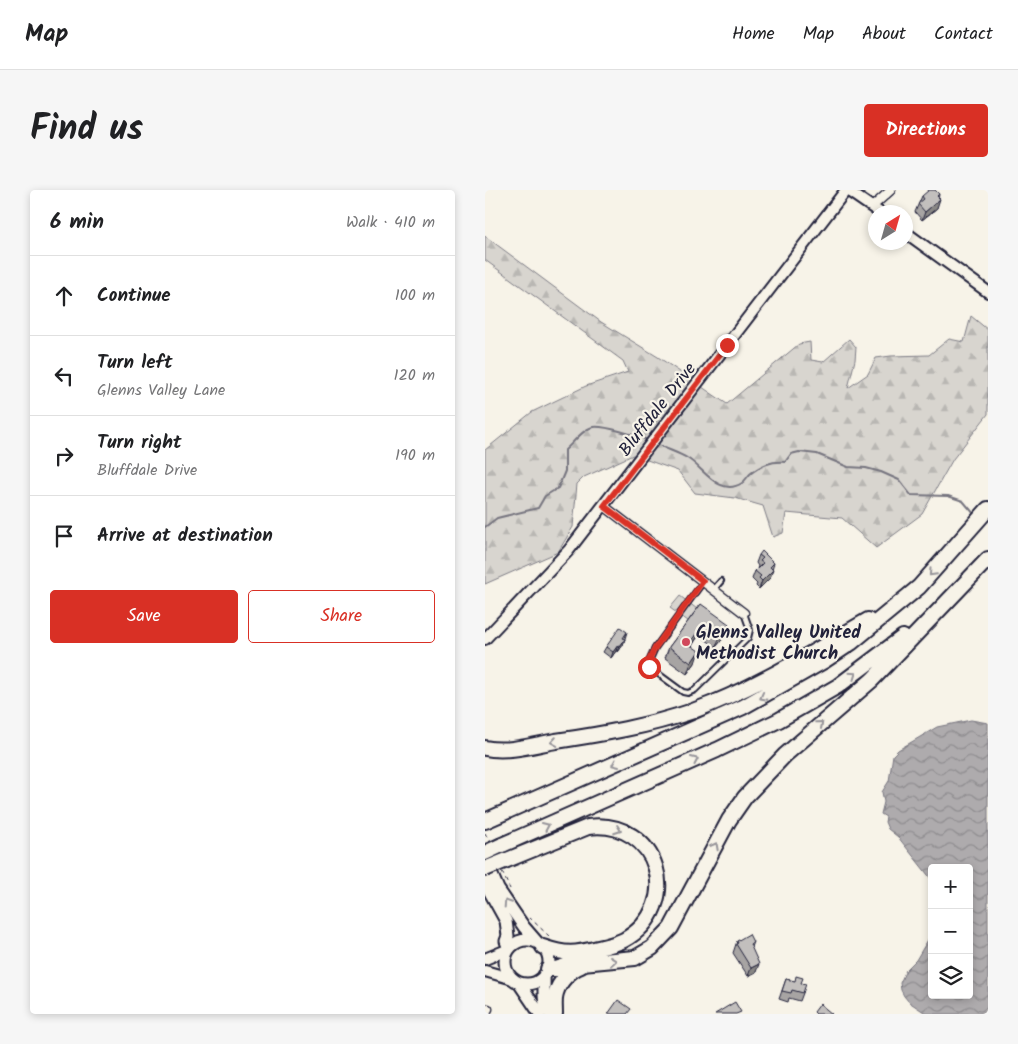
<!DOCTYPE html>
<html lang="en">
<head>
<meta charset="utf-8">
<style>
	body { margin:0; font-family:Kalam,sans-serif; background:#f6f6f6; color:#202124 }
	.controls { position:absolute; right:15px; bottom:15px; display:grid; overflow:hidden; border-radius:5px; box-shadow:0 2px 8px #0003 }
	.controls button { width:45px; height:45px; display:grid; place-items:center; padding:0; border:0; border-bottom:1px solid #e0e0e0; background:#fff; color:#202124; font:25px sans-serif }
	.compass { position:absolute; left:383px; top:15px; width:45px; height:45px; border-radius:50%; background:#fff; box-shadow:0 2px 8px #0003; rotate:37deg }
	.stop { position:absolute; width:15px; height:15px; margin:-11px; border:4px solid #d93025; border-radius:50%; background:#fff }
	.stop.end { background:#d93025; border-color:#fff; box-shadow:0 1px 5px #0008 }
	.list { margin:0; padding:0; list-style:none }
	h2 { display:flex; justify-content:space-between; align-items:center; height:65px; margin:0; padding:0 20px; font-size:21px }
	h2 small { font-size:16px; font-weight:400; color:#757577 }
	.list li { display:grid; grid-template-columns:32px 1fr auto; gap:15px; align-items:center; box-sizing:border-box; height:80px; padding:0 20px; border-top:1px solid #e0e0e0 }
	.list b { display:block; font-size:19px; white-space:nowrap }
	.list p { margin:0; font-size:16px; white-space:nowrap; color:#757577 }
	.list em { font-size:16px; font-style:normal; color:#757577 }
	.actions { display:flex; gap:10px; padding:15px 20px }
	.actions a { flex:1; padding:11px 0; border:1px solid #d93025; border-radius:5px; text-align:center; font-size:18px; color:#d93025 }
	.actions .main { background:#d93025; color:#fff }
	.icon { flex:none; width:28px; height:28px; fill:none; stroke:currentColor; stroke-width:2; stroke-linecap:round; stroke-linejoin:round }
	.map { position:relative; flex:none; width:503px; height:824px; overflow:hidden; border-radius:5px }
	header { display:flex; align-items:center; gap:30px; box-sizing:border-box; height:70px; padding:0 25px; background:#fff; border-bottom:1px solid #e0e0e0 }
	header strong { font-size:24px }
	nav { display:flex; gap:28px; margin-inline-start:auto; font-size:18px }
	.intro { display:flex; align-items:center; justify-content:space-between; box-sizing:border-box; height:120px; padding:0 30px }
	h1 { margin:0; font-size:35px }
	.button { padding:12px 22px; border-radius:5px; background:#d93025; color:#fff; font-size:18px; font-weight:700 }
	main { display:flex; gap:30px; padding:0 30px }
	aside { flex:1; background:#fff; border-radius:5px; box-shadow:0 2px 8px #0003 }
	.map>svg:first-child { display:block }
	.forest { fill:url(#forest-firs); stroke:#7d7c85 }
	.green { fill:#d8d5cf; stroke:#7d7c85 }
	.water { fill:url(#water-waves); stroke:#76747f }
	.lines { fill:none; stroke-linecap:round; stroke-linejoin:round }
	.stream { stroke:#76747f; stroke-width:2 }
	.lane-casing { stroke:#22223b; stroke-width:8 }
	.street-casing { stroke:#22223b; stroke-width:11 }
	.secondary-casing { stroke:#22223b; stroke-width:14 }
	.primary-casing { stroke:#22223b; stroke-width:15 }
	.highway-casing { stroke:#22223b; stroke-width:18 }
	.path { stroke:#22223b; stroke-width:1; stroke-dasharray:4 4; stroke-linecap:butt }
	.lane { stroke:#f7f3e8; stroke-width:4 }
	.street { stroke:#f7f3e8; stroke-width:8 }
	.secondary { stroke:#f7f3e8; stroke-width:10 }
	.primary { stroke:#f7f3e8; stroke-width:11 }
	.highway { stroke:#f7f3e8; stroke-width:14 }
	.highway-bridge-casing { stroke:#22223b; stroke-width:18; stroke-linecap:butt }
	.highway-bridge { stroke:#f7f3e8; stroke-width:14 }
	.wall { fill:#a7a4a3; stroke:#22223b }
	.shaded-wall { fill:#888684; stroke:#22223b }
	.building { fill:#c2bfbd; stroke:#22223b }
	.oneway { stroke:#97959a }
	.route { stroke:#d93025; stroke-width:6 }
	.poi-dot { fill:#d1495b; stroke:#f7f3e8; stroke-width:2 }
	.labels { text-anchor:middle; stroke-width:4.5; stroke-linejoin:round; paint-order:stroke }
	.street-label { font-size:18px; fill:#22223b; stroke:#f7f3e8 }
	.poi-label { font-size:18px; font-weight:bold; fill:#22223b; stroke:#f7f3e8; text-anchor:start }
</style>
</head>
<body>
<header>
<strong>Map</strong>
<nav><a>Home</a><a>Map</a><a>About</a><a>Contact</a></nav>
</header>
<div class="intro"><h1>Find us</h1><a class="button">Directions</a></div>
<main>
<aside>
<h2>6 min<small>Walk · 410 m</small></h2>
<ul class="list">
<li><svg class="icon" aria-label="ahead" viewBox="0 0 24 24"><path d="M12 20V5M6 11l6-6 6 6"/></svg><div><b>Continue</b></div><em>100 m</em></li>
<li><svg class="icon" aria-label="left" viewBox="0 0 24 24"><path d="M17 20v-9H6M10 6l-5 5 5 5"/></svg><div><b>Turn left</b><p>Glenns Valley Lane</p></div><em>120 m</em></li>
<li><svg class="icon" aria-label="right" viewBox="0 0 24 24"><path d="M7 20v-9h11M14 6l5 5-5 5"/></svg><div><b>Turn right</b><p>Bluffdale Drive</p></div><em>190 m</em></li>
<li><svg class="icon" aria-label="arrive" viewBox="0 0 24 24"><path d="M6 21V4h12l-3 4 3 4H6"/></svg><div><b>Arrive at destination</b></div></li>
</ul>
<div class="actions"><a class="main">Save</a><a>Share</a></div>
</aside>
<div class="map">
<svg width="503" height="824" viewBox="0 0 503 824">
	<defs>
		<pattern id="forest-firs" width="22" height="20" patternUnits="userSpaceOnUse" patternTransform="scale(1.25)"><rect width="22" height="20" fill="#d8d5cf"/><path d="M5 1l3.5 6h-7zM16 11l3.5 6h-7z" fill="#b9b7b3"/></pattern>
		<pattern id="water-waves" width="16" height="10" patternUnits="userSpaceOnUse" patternTransform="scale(1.25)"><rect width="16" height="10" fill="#aeabad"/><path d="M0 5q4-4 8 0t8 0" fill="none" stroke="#8d8b8e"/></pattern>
	</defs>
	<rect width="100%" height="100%" fill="#f7f3e8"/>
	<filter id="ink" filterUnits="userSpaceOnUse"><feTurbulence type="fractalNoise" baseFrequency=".02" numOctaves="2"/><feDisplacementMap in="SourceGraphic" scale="10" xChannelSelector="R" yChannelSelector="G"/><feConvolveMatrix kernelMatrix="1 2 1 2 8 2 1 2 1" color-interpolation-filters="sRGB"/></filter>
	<g filter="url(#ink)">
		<path class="forest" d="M0 46 116 132 173 167 242 214 314 154 325 152 326 170 338 172 364 149 371 157 370 170 363 198 383 184 391 168 406 166 444 165 464 149 479 152 486 126 503 140V224L468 269 437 324 391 358 357 328 301 323 298 343 288 347 278 316 250 308 210 303 193 281 148 265 99 287 92 294 88 337 73 362 0 394V260L47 222 101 196 143 182 138 171 0 70Z"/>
		<path class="green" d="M195 406 212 419 203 431 185 418Z"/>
		<path class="water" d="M486 530 503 533V824H442L424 812 419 806 416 800 415 793 421 780 431 770 447 743V805H484V678H447V690L413 647 403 639 400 632 401 627 396 624 399 612 397 602 404 591 408 565 413 560 452 537Z"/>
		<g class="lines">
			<path class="stream" d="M170 253C180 259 192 262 202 268 218 277 234 308 257 293 260 291 262 287 265 284 276 275 286 271 300 272L306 264 314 262 332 264 363 277 381 278 396 282 414 290 426 305 463 306 478 311 490 325
				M0 337 12 328 53 318 60 306 73 298 80 281V260C88 253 98 239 108 237 119 235 152 246 163 250"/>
			<defs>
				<path id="lane" d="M218 392 170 458 163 474 164 477 198 502 203 503 210 500 263 448 265 440 259 423
					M229 399 236 391"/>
				<path id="street" d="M387 17 406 0
					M119 316 259 423
					M0 823 3 819"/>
				<path id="secondary" d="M362 0 394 22
					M420 42 503 102
					M0 449 84 360 361 0
					M0 769 22 760
					M0 781 28 789"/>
				<path id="primary" d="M0 669 13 699 39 737 52 752
					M0 693 21 731 23 746 21 751 24 759
					M20 772a22 22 0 1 1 44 0a22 22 0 1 1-44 0Z
					M59 785C60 800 56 811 65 824
					M34 793 55 824"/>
				<path id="highway" d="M0 558C22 563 49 555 71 551 118 544 164 536 208 521 271 498 326 463 383 430
					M0 631 258 517 339 471 366 453 434 397 503 319
					M17 655 232 560 294 530 353 496 418 447
					M22 670 103 637C174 628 200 716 139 750 131 754 122 756 113 758 90 764 81 765 58 757
					M63 779H71L87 774 150 768 167 758 186 738 244 630 260 607 300 565 387 490 503 369
					M70 824C70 817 69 809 71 803 74 792 85 780 96 776"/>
			</defs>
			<use href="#lane" class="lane-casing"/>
			<use href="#street" class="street-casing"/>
			<use href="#secondary" class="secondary-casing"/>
			<use href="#primary" class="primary-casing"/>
			<use href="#highway" class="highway-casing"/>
			<path class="path" d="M0 643 3 649
				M17 682 25 699
				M44 727 66 748"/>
			<use href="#lane" class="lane"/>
			<use href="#street" class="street"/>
			<use href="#secondary" class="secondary"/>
			<use href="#primary" class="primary"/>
			<use href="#highway" class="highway"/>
			<defs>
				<path id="highway-bridge" d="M0 663 17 655
					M0 679 22 670"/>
			</defs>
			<use href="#highway-bridge" class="highway-bridge-casing"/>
			<use href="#highway-bridge" class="highway-bridge"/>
		</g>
		<path class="wall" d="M454 4 452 18 437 30 430 22 437 6Z
			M274 365 289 373 285 388 274 399 271 396 272 394 267 389 270 381 272 379 273 376 271 373Z
			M216 414 240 446 231 457 214 445 207 456 210 473 202 484 180 468 184 457Z
			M142 442 138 455 133 462 131 461 126 468 118 462 121 457Z
			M252 751 268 752 266 757 271 782 263 786 248 763Z
			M301 789 316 793 318 803 315 811 304 808 303 812 294 809Z"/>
		<path class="shaded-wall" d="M455 9 452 18 437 30 440 22Z
			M288 380 285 388 274 399 277 391Z
			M218 434 214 445 200 465 204 454Z
			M244 434 240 446 231 457 235 446Z
			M140 449 138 455 133 462 135 456Z
			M133 455 131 461 126 468 128 462Z
			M214 461 210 473 202 484 206 473Z
			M274 774 271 782 263 786 266 778Z"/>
		<path class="building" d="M444 0H450L454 4 452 6 455 9 440 22 433 14 439 9 437 6Z
			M277 361 289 373 285 377 288 380 277 391 274 388 276 386 270 381 278 373 275 371 278 368 274 365Z
			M216 414 244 434 235 446 218 434 204 454 214 461 206 473 184 457Z
			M135 437 142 442 138 448 140 449 135 456 133 455 128 462 121 457Z
			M264 744 268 752 265 754 274 774 266 778 251 754 253 753 252 751Z
			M311 786 318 788 316 793 321 794 318 803 307 800 306 803 297 801 301 789 310 791Z
			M133 810 146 819 142 824H123Z
			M250 812 256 822 251 824H230Z
			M335 814 347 824H331L329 822Z"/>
		<defs><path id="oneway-chevron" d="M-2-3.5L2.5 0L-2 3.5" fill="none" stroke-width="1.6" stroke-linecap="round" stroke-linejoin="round" transform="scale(1.25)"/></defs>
		<g class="oneway">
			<use href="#oneway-chevron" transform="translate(447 383) rotate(133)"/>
			<use href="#oneway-chevron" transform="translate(368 485) rotate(-35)"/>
			<use href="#oneway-chevron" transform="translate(278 507) rotate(152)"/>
			<use href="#oneway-chevron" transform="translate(335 534) rotate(-41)"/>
			<use href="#oneway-chevron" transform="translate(69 552) rotate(171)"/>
			<use href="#oneway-chevron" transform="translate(210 570) rotate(-24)"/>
			<use href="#oneway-chevron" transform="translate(130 574) rotate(156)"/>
			<use href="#oneway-chevron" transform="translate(61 636) rotate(-24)"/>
			<use href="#oneway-chevron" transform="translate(133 640) rotate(20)"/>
			<use href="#oneway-chevron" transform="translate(230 656) rotate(-62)"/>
			<use href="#oneway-chevron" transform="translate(22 713) rotate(-123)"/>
			<use href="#oneway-chevron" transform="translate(128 771) rotate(-6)"/>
		</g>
	</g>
	<g class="lines" filter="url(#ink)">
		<path class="route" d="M164 477V470L170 458 218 391 119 316 242 155"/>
	</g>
	<circle class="poi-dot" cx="201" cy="452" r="5"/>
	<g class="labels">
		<g class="street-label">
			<text transform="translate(172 219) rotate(-52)" y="6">Bluffdale Drive</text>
		</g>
		<g class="poi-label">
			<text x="211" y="448">Glenns Valley United<tspan x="211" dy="21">Methodist Church</tspan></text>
		</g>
	</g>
</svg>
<div class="controls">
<button>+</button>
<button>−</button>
<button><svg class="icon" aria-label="layers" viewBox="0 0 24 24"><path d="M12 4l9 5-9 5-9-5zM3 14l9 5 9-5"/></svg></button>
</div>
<svg class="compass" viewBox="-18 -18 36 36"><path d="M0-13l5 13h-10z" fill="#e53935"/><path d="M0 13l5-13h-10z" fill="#757577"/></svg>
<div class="stop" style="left:164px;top:477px"></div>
<div class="stop end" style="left:242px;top:155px"></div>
</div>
</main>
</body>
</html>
